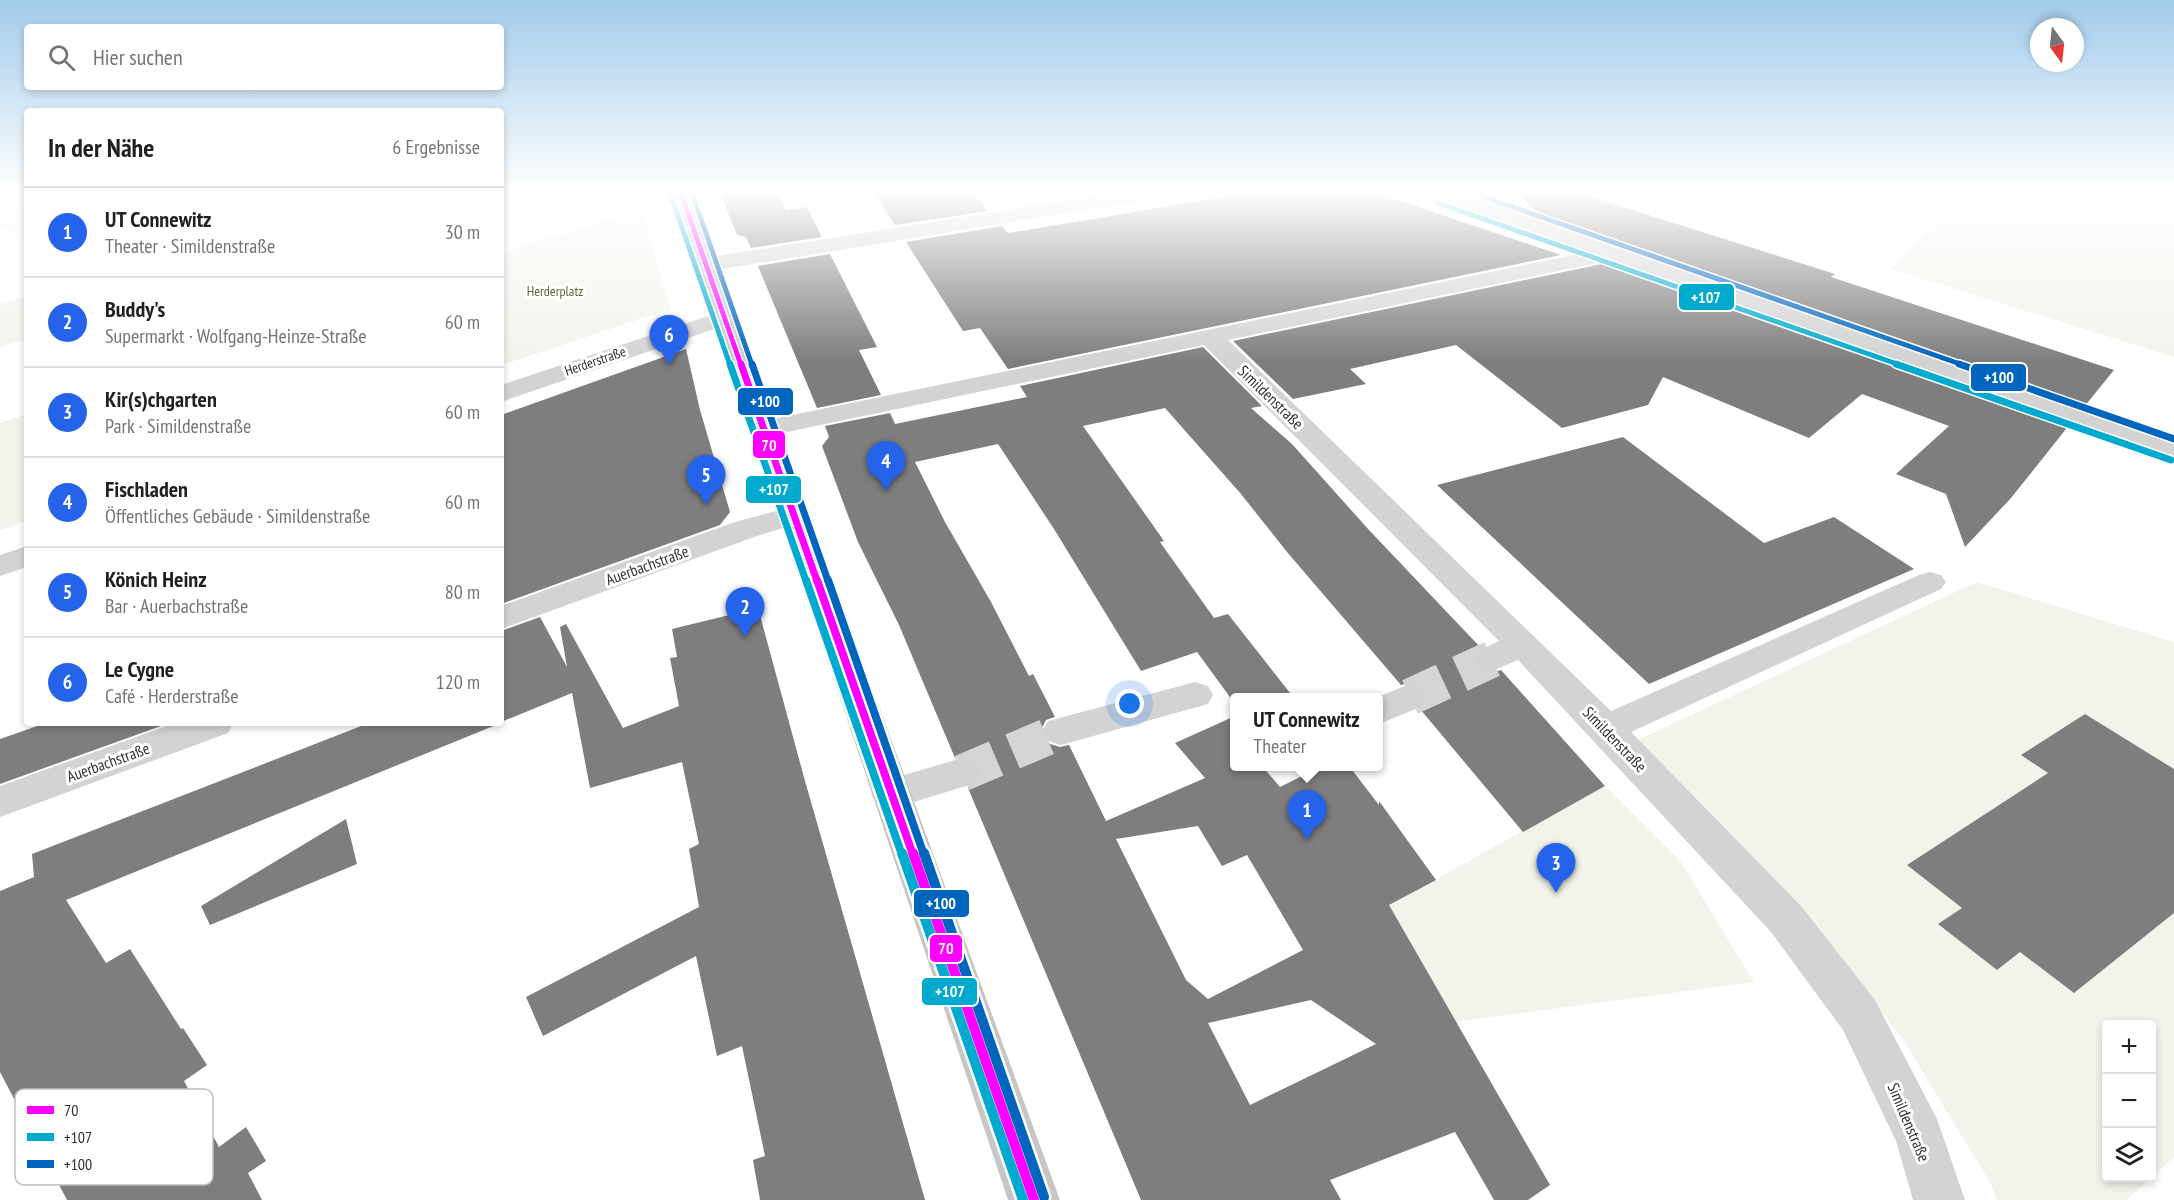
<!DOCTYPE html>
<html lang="de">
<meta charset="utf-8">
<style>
body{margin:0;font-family:"PT Sans Narrow",sans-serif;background:#f2f2f2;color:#202124}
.controls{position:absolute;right:18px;bottom:18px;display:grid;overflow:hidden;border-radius:6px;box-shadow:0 3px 9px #0003}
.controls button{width:54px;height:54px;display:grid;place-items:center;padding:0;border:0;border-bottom:2px solid #e0e0e0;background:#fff;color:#202124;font:30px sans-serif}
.compass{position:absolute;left:2030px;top:18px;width:54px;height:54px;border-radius:50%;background:#fff;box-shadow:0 3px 9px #0003;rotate:165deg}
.you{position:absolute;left:1130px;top:704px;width:21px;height:21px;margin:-15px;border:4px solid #fff;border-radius:50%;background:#1a73e8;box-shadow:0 0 0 9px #1a73e833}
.badge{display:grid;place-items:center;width:39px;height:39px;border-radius:50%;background:#2563eb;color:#fff;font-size:20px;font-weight:700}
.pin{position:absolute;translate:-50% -50px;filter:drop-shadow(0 2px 3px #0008)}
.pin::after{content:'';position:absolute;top:32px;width:21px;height:18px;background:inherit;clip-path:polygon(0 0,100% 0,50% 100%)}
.popup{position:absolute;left:1230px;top:693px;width:153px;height:78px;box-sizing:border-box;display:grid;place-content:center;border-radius:6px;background:#fff;filter:drop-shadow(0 2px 4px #0005);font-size:20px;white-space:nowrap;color:#757577}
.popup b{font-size:22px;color:#202124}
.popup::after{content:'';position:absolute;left:50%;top:100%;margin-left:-12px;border:12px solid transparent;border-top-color:#fff}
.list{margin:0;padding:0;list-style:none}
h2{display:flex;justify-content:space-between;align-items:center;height:78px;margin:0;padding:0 24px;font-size:26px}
h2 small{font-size:20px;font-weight:400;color:#757577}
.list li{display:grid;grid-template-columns:39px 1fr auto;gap:18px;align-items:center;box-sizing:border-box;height:90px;padding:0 24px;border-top:2px solid #e0e0e0}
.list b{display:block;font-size:22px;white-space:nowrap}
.list p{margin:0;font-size:20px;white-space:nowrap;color:#757577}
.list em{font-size:20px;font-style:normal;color:#757577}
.icon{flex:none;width:33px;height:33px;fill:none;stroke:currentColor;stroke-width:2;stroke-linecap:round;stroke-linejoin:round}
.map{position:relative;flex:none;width:2174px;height:1200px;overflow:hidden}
.search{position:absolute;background:#fff;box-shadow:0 3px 9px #0003;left:24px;top:24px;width:480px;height:66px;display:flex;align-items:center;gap:15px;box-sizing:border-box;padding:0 21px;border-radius:6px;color:#757577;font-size:22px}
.panel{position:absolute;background:#fff;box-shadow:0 3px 9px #0003;left:24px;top:108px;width:480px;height:618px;border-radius:6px}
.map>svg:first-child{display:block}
</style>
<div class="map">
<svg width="2174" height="1200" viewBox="0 0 2174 1200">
<rect width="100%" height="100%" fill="#fff"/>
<g fill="#f2f4ec">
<polygon points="1963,193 2174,193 2174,357 1891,269"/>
<polygon points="27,204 27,245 0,224 0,211"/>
<polygon points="641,210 671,309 501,365 501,253"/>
<polygon points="27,296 27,339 0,347 0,304"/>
<polygon points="27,414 27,521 0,530 0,423"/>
<polygon points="1977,582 2174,642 2174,1157 2152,1177 2152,1024 2106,1024 2106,1178 2151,1178 2126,1200 1997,1200 1992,1186 1904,1041 1834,948 1633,742"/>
<polygon points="1605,786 1681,862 1754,982 1455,1022 1389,905"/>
</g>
<g fill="#7e7e7e" fill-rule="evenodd">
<polygon points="720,193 778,193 786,210 807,207 822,237 751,248 746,237 737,235"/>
<polygon points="874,193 973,193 988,211 895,225"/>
<polygon points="1247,193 1377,193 1561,255 1008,369 980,328 963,331 906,242 1002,226 1008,233"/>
<polygon points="1517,193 1579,193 1835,274 1831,277 2114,370 2084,407 1546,220"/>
<polygon points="830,254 877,347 859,350 881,395 817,408 758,266"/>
<polygon points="1611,262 2070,424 2011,498 1965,547 1946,494 1896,474 1949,426 1862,394 1809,438 1663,377 1648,405 1562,428 1456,345 1350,369 1366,384 1293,399 1233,341"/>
<path d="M1203,347L1262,406L1251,408L1292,444L1369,530L1480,647L1473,658L1478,669L1491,673L1501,670L1605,786L1523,832L1420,709L1425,707L1430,698L1425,687L1411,682L1401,685L1287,552L1241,494L1165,408L1083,426L1164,541L1160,542L1214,618L1228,614L1294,698H1235V704L1197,652L1141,671L1054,529L998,444L915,462L945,522L991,602L1029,676L1033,674L1055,717L1046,720L1040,732L1047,743L1060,747L1069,745L1106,821L1205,778L1175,743L1235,716V766H1262L1280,787L1322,766H1349L1379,805V801L1436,880L1389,905L1550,1185L1528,1200H1494L1455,1132L1330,1180L1341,1200H1141L968,788L978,784L983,772L977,761L963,756L955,758L899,625L858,542L822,446L829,437L825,426L890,413L895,424L1027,397L1020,386ZM1198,826L1222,866L1247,855L1303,950L1208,999L1186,980L1116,839ZM1311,1000L1376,1044L1250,1105L1208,1023Z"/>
<polygon points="686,349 700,410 730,512 720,525 501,604 501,415"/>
<polygon points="1623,437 1764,543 1834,517 1914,569 1649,684 1437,485"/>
<polygon points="758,608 805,781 925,1200 760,1200 753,1160 765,1156 742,1046 717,1056 696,956 543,1036 526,997 699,907 689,849 699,844 682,762 590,788 572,693 501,722 501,631 540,617 567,667 560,627 566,624 623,728 679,706 670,658 677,657 672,629"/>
<polygon points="2085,714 2174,769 2174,913 2074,993 2020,952 1997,970 1938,924 1962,908 1907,865 2048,773 2021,755"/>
<polygon points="46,723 160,723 161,726 0,784 0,739"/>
<polygon points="369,723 496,725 66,900 106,963 130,949 181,1029 183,1028 207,1065 184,1081 219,1147 246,1127 266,1161 248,1173 262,1200 67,1200 0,1072 0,891 34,877 32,854"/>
<polygon points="346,819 357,864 210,925 201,906"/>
</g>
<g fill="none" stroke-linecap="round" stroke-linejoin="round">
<g stroke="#d5d5d5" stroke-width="37" stroke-dasharray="37 18" stroke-linecap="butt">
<polyline points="1410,697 1492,659"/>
<polyline points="962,773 1061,731"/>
</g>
<g fill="#d3d3d3" fill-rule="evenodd">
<polygon points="1113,193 1162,193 1159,197 1152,199 705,272 697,270 694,265 697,260 705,258"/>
<polygon points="1431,193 1461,193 2174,441 2174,458 1611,260 1228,340 1611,711 1919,575 1930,572 1941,575 1946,582 1941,589 1631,732 1801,906 1875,1000 1937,1119 1965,1200 1913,1200 1896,1141 1843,1030 1771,932 1518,660 1492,671 1480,668 1475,659 1480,650 1499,641 1204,345 763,437 753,435 749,429 753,423 763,421 1588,252 1434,197"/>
<polygon points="723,311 732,313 735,318 732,323 501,402 501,385"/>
<polygon points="794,506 805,509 809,515 805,521 757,536 501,629 501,606 735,522"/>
<polygon points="27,546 27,567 0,576 0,555"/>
<polygon points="1195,682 1208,686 1213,695 1208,704 1061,745 1048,741 1042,731 1048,721"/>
<polygon points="1410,684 1423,688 1428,697 1423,706 1379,724 1379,698 1375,698"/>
<polygon points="175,723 233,723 228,733 0,817 0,786"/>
<polygon points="962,758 976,763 981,773 976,783 891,809 877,805 871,794 877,783"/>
</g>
<polygon fill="#c6c6c6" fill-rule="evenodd" points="671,193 691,193 1060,1200 1008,1200"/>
<defs>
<polyline id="bus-1-far3" points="681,193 741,365"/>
<polyline id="bus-1-far2" points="741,364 817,581"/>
<polyline id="bus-1-far1" points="817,580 913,855"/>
<polyline id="bus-1" points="913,853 1034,1200"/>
<g id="bus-2-far3">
<polyline points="671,196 730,365"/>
<polyline points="1438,203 1900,365"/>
</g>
<g id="bus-2-far2">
<polyline points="730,364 806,581"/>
<polyline points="1896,364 2171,460"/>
</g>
<polyline id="bus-2-far1" points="806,580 902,855"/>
<polyline id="bus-2" points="902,853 1023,1200"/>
<g id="bus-3-far3">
<polyline points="692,193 752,365"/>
<polyline points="1473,193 1963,365"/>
</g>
<g id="bus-3-far2">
<polyline points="752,364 828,581"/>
<polyline points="1959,364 2174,439"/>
</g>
<polyline id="bus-3-far1" points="828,580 924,855"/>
<polyline id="bus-3" points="924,853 1044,1197"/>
</defs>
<use href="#bus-1-far3" stroke="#fff" stroke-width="8"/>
<use href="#bus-1-far2" stroke="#fff" stroke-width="10"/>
<use href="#bus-1-far1" stroke="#fff" stroke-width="13"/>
<use href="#bus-1" stroke="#fff" stroke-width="15"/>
<use href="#bus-2-far3" stroke="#fff" stroke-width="8"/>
<use href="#bus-2-far2" stroke="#fff" stroke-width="10"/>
<use href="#bus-2-far1" stroke="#fff" stroke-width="13"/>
<use href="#bus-2" stroke="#fff" stroke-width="15"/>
<use href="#bus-3-far3" stroke="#fff" stroke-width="8"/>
<use href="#bus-3-far2" stroke="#fff" stroke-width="10"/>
<use href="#bus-3-far1" stroke="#fff" stroke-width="13"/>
<use href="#bus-3" stroke="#fff" stroke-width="15"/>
<use href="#bus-1-far3" stroke="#f0f" stroke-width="5"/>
<use href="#bus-1-far2" stroke="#f0f" stroke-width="7"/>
<use href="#bus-1-far1" stroke="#f0f" stroke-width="8"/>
<use href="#bus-1" stroke="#f0f" stroke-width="10"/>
<use href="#bus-2-far3" stroke="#00a9ce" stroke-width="5"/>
<use href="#bus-2-far2" stroke="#00a9ce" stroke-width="7"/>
<use href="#bus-2-far1" stroke="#00a9ce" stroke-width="8"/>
<use href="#bus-2" stroke="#00a9ce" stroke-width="10"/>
<use href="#bus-3-far3" stroke="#0065bd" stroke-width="5"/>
<use href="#bus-3-far2" stroke="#0065bd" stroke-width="7"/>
<use href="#bus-3-far1" stroke="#0065bd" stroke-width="8"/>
<use href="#bus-3" stroke="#0065bd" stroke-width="10"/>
</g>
<linearGradient id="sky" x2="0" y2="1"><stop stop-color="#a2cbeb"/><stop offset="0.53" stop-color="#fff"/><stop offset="1" stop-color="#fff" stop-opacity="0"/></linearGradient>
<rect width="2174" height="361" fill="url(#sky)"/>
<g text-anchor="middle" stroke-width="6" stroke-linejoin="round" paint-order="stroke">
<g font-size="14" fill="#5d693d" stroke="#fff">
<text x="555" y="296">Herderplatz</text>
</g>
<g font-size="14" fill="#2e2e2e" stroke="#fff">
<text transform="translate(595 361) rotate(-19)" y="5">Herderstraße</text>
</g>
<g font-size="16" fill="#2e2e2e" stroke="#fff">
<text transform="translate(1271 397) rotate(44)" y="6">Simildenstraße</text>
<text transform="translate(647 565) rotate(-20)" y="6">Auerbachstraße</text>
<text transform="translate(1615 739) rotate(46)" y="6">Simildenstraße</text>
<text transform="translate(108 762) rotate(-20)" y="6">Auerbachstraße</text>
<text transform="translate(1909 1122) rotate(67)" y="6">Simildenstraße</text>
</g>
</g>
<rect x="15" y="1089" width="198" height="96" rx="9" fill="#fff" stroke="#c0c0c0" stroke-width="1.5"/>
<rect x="27" y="1106" width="27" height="8" fill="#f0f"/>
<rect x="27" y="1133" width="27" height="8" fill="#00a9ce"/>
<rect x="27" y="1160" width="27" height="8" fill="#0065bd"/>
<g font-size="16" fill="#2e2e2e">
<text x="64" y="1116">70</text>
<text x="64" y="1143">+107</text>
<text x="64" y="1170">+100</text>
</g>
<g stroke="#fff" stroke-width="2">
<rect x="1678" y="283" width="57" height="28" rx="6" fill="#00a9ce"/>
<rect x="1970" y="363" width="57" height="29" rx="6" fill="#0065bd"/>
<rect x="737" y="387" width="57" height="29" rx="6" fill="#0065bd"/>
<rect x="752" y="430" width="34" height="29" rx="6" fill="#f0f"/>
<rect x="745" y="475" width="57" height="29" rx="6" fill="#00a9ce"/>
<rect x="913" y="889" width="57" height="29" rx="6" fill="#0065bd"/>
<rect x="929" y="934" width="34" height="29" rx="6" fill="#f0f"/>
<rect x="921" y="977" width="57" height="29" rx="6" fill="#00a9ce"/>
</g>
<g font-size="16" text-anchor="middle" font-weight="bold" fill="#fff">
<text x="1706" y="303">+107</text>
<text x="1999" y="383">+100</text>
<text x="765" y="407">+100</text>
<text x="769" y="451">70</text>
<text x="774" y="495">+107</text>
<text x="941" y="909">+100</text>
<text x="946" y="954">70</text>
<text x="950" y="997">+107</text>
</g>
</svg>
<div class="controls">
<button>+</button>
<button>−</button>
<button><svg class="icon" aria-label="layers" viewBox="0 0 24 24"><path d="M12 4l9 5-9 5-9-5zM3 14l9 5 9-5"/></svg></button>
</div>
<svg class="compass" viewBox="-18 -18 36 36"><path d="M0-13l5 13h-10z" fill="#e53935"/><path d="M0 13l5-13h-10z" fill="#757577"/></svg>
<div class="you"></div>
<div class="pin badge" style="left:1307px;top:840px">1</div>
<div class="popup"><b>UT Connewitz</b>Theater</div>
<div class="pin badge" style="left:745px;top:637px">2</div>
<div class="pin badge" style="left:1556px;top:893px">3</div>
<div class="pin badge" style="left:886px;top:491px">4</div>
<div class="pin badge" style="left:706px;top:505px">5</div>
<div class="pin badge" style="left:669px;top:365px">6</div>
<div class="search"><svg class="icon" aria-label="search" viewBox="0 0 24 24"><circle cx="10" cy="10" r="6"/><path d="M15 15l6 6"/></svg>Hier suchen</div>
<section class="panel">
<h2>In der Nähe<small>6 Ergebnisse</small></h2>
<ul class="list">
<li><span class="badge">1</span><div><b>UT Connewitz</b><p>Theater · Simildenstraße</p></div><em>30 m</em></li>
<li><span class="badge">2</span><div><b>Buddy's</b><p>Supermarkt · Wolfgang-Heinze-Straße</p></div><em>60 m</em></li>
<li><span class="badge">3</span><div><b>Kir(s)chgarten</b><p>Park · Simildenstraße</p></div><em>60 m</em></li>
<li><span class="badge">4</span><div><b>Fischladen</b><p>Öffentliches Gebäude · Simildenstraße</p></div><em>60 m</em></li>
<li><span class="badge">5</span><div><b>Könich Heinz</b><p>Bar · Auerbachstraße</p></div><em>80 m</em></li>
<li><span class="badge">6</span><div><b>Le Cygne</b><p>Café · Herderstraße</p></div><em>120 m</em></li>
</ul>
</section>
</div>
